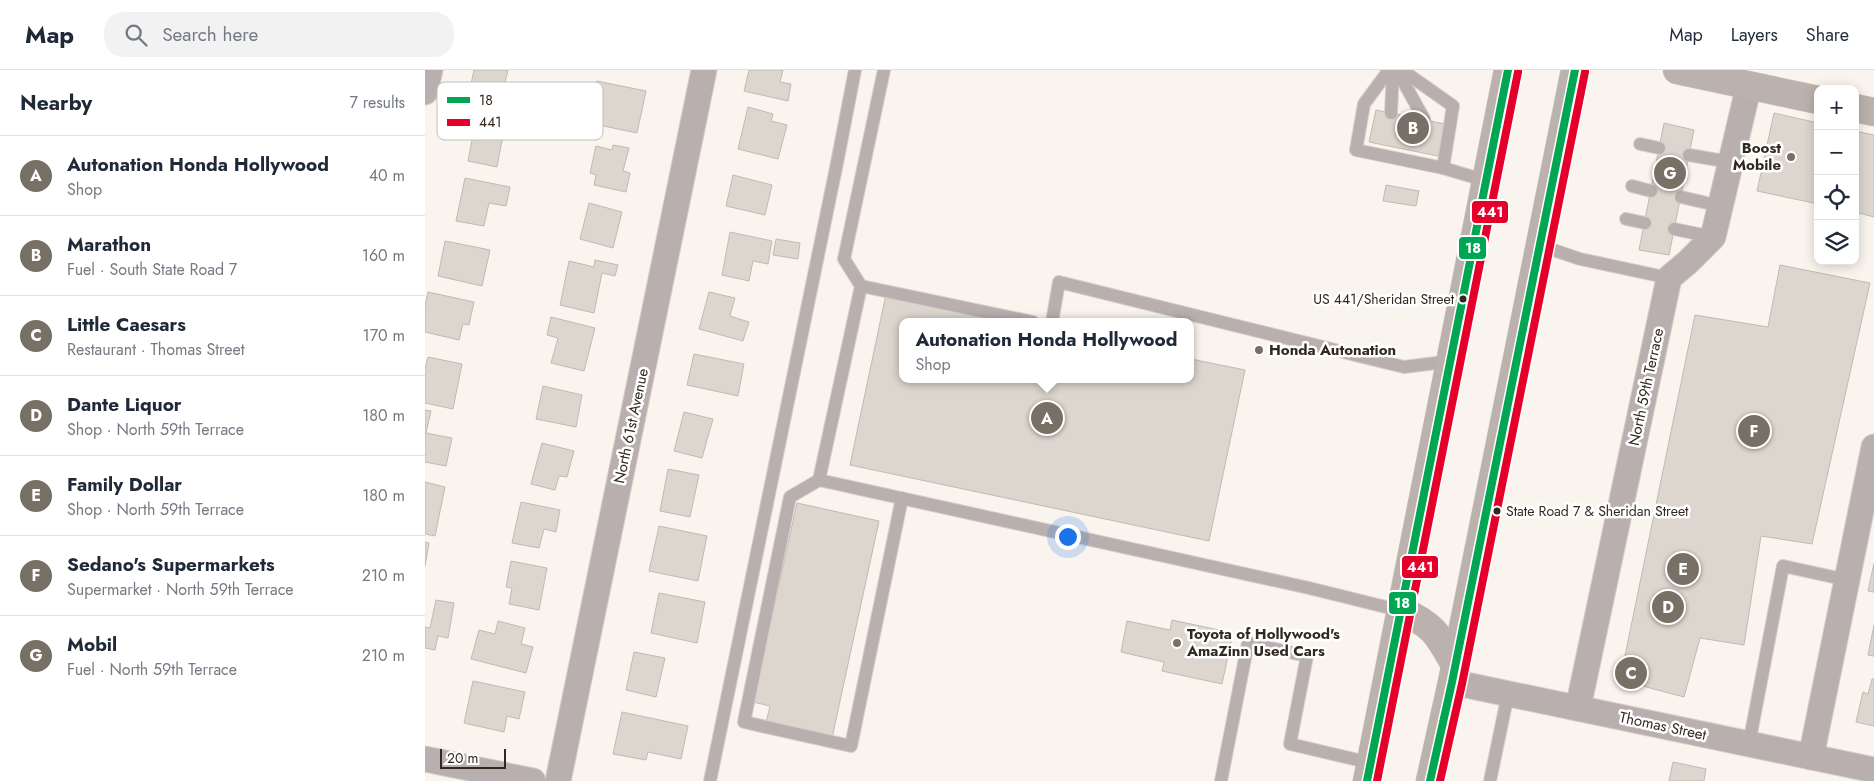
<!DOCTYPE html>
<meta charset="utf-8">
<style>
body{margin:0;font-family:Jost,sans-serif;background:#f2f2f3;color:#1f2937}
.controls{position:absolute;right:15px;top:15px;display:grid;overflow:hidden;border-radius:10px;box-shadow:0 2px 12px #0003}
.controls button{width:45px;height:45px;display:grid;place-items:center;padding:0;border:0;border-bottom:1px solid #e0e1e3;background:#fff;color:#1f2937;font:25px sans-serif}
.scale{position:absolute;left:15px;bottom:12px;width:66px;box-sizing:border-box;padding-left:5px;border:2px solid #31291f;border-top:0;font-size:14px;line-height:18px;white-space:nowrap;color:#31291f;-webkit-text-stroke:4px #fff;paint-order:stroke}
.you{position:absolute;left:642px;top:466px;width:18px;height:18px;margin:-12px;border:4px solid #fff;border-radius:50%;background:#1a73e8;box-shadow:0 0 0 8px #1a73e833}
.badge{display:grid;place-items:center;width:32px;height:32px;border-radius:50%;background:#777067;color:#fff;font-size:16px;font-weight:700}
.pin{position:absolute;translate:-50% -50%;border:2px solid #fff;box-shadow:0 1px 5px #0006}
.popup{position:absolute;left:474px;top:248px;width:295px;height:65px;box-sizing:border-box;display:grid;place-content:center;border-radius:10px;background:#fff;filter:drop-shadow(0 1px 4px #0005);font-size:16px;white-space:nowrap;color:#747a83}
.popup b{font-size:19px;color:#1f2937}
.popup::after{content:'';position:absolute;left:50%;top:100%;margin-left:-10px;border:10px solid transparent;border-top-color:#fff}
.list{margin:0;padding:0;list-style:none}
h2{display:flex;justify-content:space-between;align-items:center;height:65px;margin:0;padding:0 20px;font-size:21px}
h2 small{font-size:16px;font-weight:400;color:#747a83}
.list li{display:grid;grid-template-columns:32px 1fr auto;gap:15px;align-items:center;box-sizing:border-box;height:80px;padding:0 20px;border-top:1px solid #e0e1e3}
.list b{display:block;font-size:19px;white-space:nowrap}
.list p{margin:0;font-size:16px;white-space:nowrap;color:#747a83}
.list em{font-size:16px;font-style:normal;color:#747a83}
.icon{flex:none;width:28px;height:28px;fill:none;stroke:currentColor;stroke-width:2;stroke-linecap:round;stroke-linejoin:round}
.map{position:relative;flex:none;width:1449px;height:711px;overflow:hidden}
header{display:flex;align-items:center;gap:30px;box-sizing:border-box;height:70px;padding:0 25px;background:#fff;border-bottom:1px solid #e0e1e3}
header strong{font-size:24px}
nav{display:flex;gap:28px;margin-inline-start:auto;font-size:18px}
.search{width:350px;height:45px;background:#f2f2f3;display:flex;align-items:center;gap:12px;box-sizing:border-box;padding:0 18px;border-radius:20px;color:#747a83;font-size:19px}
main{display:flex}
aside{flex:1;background:#fff}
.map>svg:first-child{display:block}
</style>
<header>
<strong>Map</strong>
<div class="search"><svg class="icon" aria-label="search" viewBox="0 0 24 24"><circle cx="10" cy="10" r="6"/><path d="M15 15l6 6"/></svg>Search here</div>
<nav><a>Map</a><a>Layers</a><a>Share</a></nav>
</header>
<main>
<aside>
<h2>Nearby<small>7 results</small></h2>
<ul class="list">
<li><span class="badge">A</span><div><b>Autonation Honda Hollywood</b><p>Shop</p></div><em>40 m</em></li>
<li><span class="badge">B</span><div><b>Marathon</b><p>Fuel · South State Road 7</p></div><em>160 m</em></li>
<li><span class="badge">C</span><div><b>Little Caesars</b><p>Restaurant · Thomas Street</p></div><em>170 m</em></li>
<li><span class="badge">D</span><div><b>Dante Liquor</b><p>Shop · North 59th Terrace</p></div><em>180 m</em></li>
<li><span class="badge">E</span><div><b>Family Dollar</b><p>Shop · North 59th Terrace</p></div><em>180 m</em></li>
<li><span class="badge">F</span><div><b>Sedano's Supermarkets</b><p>Supermarket · North 59th Terrace</p></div><em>210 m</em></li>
<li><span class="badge">G</span><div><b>Mobil</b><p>Fuel · North 59th Terrace</p></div><em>210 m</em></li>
</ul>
</aside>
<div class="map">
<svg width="1449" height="711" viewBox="0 0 1449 711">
<rect width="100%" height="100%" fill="#faf4ee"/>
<g fill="#ddd6ce" stroke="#c0bab2">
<polygon points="49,0 83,0 75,35 43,29"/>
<polygon points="324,0 358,0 355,12 366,14 363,31 319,21"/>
<polygon points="172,11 221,21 212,63 164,53"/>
<polygon points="323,37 348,44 346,51 362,55 353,89 313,79"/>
<polygon points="951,40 1020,54 1013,86 944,72"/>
<polygon points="1349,43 1393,53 1393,134 1332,121"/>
<polygon points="51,49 80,54 72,97 43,91"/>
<polygon points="1239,53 1269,60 1244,185 1214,180"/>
<polygon points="1430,61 1449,65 1449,147 1430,142"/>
<polygon points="188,75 204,78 198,101 205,103 201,122 169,115 171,105 165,103 171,76 187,80"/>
<polygon points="308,105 347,115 340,145 301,136"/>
<polygon points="40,108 85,117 81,136 64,133 59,156 31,151"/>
<polygon points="961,115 994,121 991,136 958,131"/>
<polygon points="164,133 197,142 188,178 155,169"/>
<polygon points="305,162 347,171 343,194 328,191 324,211 297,205"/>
<polygon points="351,169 375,173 373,189 348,185"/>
<polygon points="20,171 65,180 57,216 13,206"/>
<polygon points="170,190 193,195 190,206 177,203 169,243 135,235 144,191 169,197"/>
<polygon points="1355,195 1445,213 1387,474 1336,466 1319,575 1275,568 1259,627 1195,610 1270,245 1343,257"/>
<polygon points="3,222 49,232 44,255 38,254 34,270 0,262 0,236"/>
<polygon points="284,222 310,228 305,246 324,252 318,271 274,259"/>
<polygon points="461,224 592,252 478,252 478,309 766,309 766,289 820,300 784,471 425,395"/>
<polygon points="126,247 170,258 159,301 126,293 133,268 122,265"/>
<polygon points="269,284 319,294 313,326 262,315"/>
<polygon points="3,287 37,294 28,339 0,333 0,299"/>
<polygon points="118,316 157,325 151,357 111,349"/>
<polygon points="0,340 6,341 1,363 27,368 21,396 0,392"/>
<polygon points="259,342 288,349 277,388 249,381"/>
<polygon points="117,373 149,381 142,407 134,406 130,420 106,414"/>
<polygon points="243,399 274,405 265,447 235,441"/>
<polygon points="0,412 20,417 10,466 0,464"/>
<polygon points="96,432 135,440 131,462 119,459 114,478 87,473"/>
<polygon points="372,433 454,451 407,668 341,653 345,636 328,632"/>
<polygon points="234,456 282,466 273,511 224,501"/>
<polygon points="0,472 4,473 0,496"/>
<polygon points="86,491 122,498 114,540 84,534 87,518 81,517"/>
<polygon points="1449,493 1449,522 1443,521"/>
<polygon points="234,523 280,532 272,573 226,563"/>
<polygon points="11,530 29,533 23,568 13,566 10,580 0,578 0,557 5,558"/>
<polygon points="747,550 808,563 797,614 737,601 739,592 696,582 702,551 745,560"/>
<polygon points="73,551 100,558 96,574 108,577 101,603 46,589 54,560 70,564"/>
<polygon points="1449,555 1449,586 1443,585"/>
<polygon points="209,582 240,588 231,627 201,620"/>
<polygon points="1447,609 1449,609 1449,656 1431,652 1438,622 1443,624"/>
<polygon points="48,611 100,622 94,649 82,646 79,662 39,653"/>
<polygon points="197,642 263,656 256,689 223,682 221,690 188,684"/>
<polygon points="1248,692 1281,699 1279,711 1244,711"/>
</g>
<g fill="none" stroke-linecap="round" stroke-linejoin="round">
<defs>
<g id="service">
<polyline points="459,0 419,189 436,216 394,410 884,518 977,541"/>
<polyline points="964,0 939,34 931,80 1018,98"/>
<polyline points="972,0 999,49"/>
<polyline points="977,0 1028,36 1018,98 1062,111"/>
<polyline points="966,43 968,0"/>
<polyline points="1215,74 1234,78"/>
<polyline points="1264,85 1305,92"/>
<polyline points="1207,116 1226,121"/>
<polyline points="1256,127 1295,136"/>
<polyline points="1201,149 1220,153"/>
<polyline points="1249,159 1288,167"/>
<polyline points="1114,175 1155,189 1244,208"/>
<polyline points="436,216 608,252"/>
<polyline points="627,252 634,212 979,297 1027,291"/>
<polyline points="394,410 365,427 319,652 426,676 477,428"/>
<polyline points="1324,674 1358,496 1422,510"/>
<polyline points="285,711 412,93 430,0"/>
<polyline points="796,711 823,573 882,586 865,674 946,693"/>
<polyline points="1065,711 1083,624"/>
</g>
<g id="minor">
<polyline points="0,22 5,0"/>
<polyline points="1027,612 1449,700"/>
<polyline points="1153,638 1244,208 1263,192 1288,167 1324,15"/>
<polyline points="1386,687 1449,377"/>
<polyline points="0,689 108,711"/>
<polyline points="133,711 279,0"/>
</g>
<g id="primary">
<polyline points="1252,0 1393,30"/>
<polyline points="1430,38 1449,42"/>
<path d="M977,541C1010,556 1013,565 1030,595"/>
<polyline points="942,711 1083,0"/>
<polyline points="1005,711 1027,612 1150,0"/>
</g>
</defs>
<use href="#service" stroke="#d5cfca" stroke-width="14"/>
<use href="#minor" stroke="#d5cfca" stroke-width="27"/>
<use href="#primary" stroke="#d5cfca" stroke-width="29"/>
<use href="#service" stroke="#b9afae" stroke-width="12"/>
<use href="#minor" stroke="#b9afae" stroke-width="25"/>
<use href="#primary" stroke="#bbb2ae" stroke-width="28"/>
<defs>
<g id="bus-1">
<polyline points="942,711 1083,0"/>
<polyline points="1005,711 1027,612 1150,0"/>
</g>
<g id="bus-2">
<polyline points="952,711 1093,2"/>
<polyline points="1015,711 1037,614 1160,2"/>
</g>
</defs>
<use href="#bus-1" stroke="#fff" stroke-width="11"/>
<use href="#bus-2" stroke="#fff" stroke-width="11"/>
<use href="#bus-1" stroke="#00a651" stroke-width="8"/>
<use href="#bus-2" stroke="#e4002b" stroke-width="8"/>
</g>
<g fill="#777067" stroke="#fff" stroke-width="2">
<circle cx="1366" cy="87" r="5"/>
<circle cx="834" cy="280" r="5"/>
<circle cx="752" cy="573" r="5"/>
</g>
<g fill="#31291f" stroke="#fff" stroke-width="2">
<circle cx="1038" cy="229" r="4.5"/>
<circle cx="1072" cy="441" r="4.5"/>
</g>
<g text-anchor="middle" stroke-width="5" stroke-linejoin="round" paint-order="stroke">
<g font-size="14" fill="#31291f" stroke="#fff" text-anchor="end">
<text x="1029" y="234">US 441/Sheridan Street</text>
<text x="1081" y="446" text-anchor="start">State Road 7 &amp; Sheridan Street</text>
</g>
<g font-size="15" font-weight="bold" fill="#31291f" stroke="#fff" text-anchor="start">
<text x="1356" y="83" text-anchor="end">Boost<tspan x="1356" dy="17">Mobile</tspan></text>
<text x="844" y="285">Honda Autonation</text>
<text x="762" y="569">Toyota of Hollywood's<tspan x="762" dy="17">AmaZinn Used Cars</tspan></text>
</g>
<g font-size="15" fill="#31291f" stroke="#fff">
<text transform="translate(1221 317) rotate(-78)" y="5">North 59th Terrace</text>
<text transform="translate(206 356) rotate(-78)" y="5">North 61st Avenue</text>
<text transform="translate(1238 656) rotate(12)" y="5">Thomas Street</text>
</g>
</g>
<rect x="12" y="12" width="166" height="58" rx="8" fill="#fff" stroke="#c1bfbc" stroke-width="1"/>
<rect x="22" y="27" width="23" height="6" fill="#00a651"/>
<rect x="22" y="49" width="23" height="7" fill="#e4002b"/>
<g font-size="14" fill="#31291f">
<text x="54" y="35">18</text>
<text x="54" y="57">441</text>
</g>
<g stroke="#fff" stroke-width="2">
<rect x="1046" y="130" width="38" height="24" rx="5" fill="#e4002b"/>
<rect x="1033" y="166" width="29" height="24" rx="5" fill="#00a651"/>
<rect x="976" y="485" width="38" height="24" rx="5" fill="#e4002b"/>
<rect x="963" y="521" width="29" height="24" rx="5" fill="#00a651"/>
</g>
<g font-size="14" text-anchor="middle" font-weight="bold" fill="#fff">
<text x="1065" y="147">441</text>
<text x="1048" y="183">18</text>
<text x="995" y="502">441</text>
<text x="977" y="538">18</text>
</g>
</svg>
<div class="controls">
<button>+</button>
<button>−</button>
<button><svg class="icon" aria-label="locate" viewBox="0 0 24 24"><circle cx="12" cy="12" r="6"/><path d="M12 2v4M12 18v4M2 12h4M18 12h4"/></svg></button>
<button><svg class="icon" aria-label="layers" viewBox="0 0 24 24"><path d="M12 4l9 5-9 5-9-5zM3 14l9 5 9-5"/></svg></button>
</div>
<div class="scale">20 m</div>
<div class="you"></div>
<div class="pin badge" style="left:622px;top:348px">A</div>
<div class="popup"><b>Autonation Honda Hollywood</b>Shop</div>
<div class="pin badge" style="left:988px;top:58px">B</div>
<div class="pin badge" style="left:1206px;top:603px">C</div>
<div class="pin badge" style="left:1243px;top:537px">D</div>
<div class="pin badge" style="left:1258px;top:499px">E</div>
<div class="pin badge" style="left:1329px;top:361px">F</div>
<div class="pin badge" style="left:1245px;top:103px">G</div>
</div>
</main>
